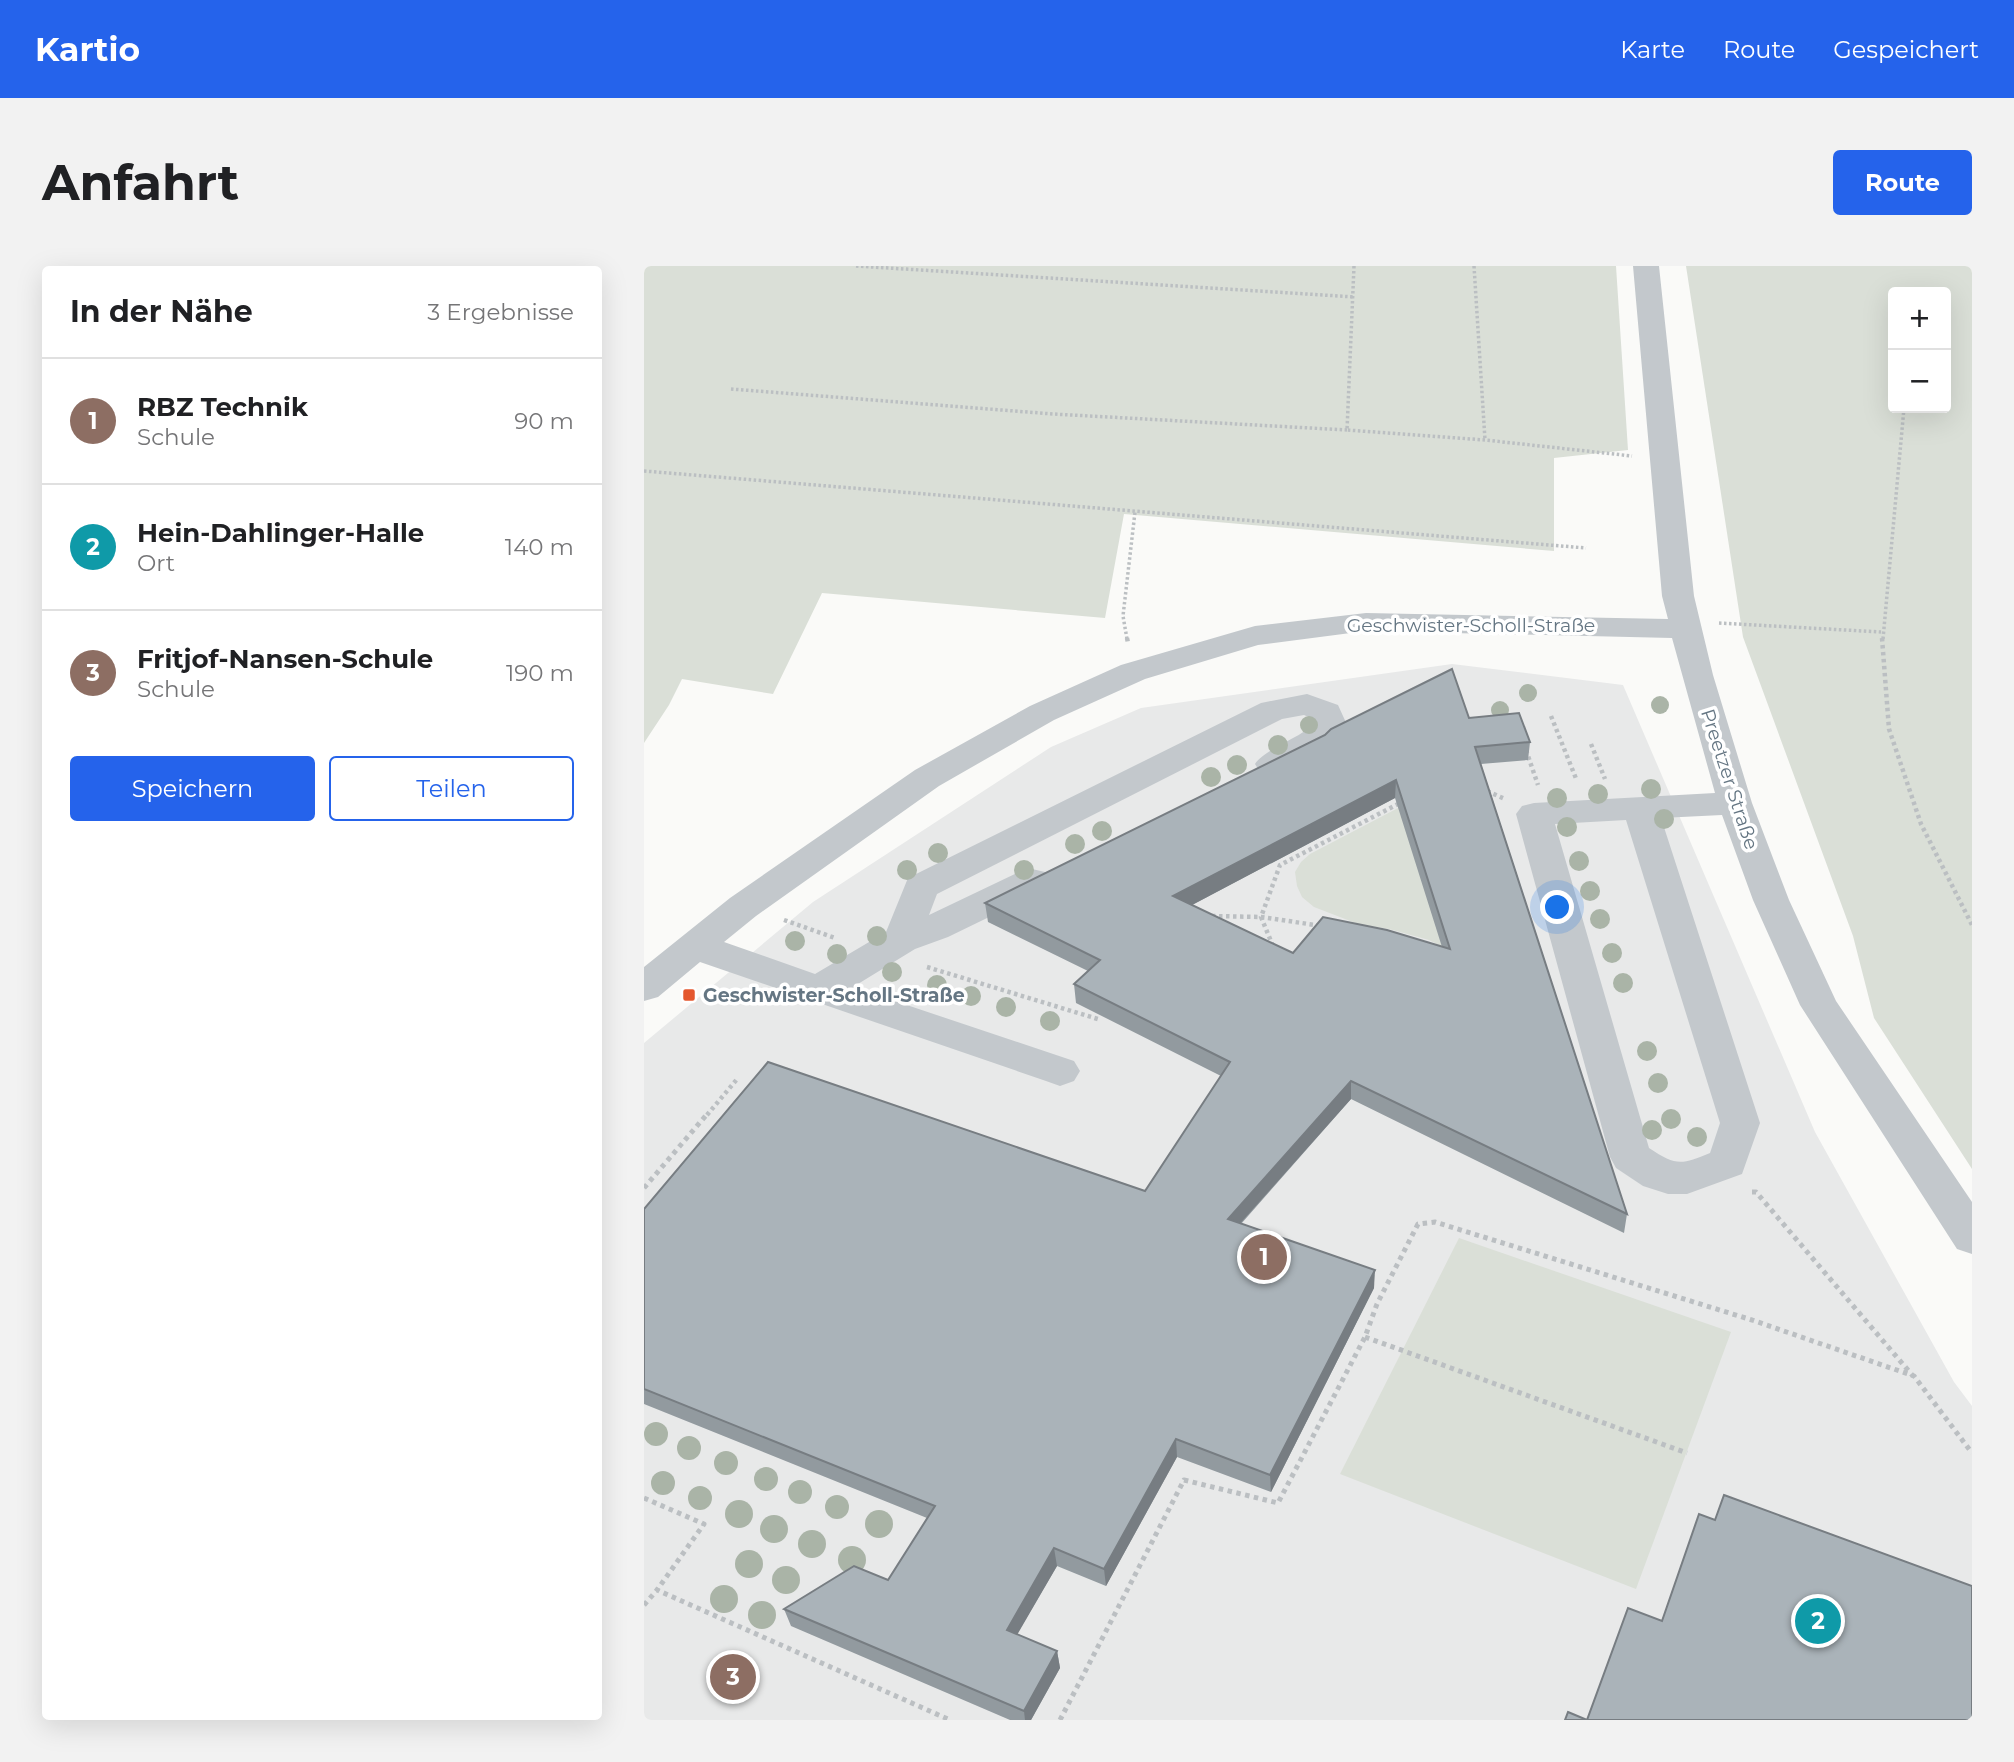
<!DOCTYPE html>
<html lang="de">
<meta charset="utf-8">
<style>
body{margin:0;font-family:Montserrat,sans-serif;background:#f2f2f2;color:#202124}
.controls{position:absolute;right:21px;top:21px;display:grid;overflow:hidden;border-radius:7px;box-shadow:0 7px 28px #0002}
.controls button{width:63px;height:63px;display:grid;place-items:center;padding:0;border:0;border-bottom:2px solid #e0e0e0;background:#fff;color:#202124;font:35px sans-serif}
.you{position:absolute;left:914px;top:642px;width:24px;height:24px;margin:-18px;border:5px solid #fff;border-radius:50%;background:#1a73e8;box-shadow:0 0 0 10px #1a73e833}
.badge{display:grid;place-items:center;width:46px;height:46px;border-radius:50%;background:#2563eb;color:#fff;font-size:23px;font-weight:700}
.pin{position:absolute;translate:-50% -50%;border:4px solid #fff;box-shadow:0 2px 7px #0006}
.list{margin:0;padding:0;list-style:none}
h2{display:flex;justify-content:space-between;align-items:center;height:91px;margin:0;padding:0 28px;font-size:30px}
h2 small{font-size:23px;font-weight:400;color:#757577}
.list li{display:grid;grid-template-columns:46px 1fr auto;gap:21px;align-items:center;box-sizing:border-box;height:126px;padding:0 28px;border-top:2px solid #e0e0e0}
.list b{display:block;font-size:26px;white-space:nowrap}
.list p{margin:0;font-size:23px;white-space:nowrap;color:#757577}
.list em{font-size:23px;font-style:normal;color:#757577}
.actions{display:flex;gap:14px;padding:21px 28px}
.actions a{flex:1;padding:16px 0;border:2px solid #2563eb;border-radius:7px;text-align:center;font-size:24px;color:#2563eb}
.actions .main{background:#2563eb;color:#fff}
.map{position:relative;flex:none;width:1328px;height:1454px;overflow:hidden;border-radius:7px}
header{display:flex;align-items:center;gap:42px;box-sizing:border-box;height:98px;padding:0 35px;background:#2563eb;color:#fff}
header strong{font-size:33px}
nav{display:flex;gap:38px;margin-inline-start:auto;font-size:24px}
.intro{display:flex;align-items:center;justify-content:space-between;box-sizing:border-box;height:168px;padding:0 42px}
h1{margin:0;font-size:49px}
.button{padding:18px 32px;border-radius:7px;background:#2563eb;color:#fff;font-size:24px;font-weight:700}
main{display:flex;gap:42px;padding:0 42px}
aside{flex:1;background:#fff;border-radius:7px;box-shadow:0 7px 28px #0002}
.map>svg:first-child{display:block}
</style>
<header>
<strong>Kartio</strong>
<nav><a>Karte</a><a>Route</a><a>Gespeichert</a></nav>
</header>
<div class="intro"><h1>Anfahrt</h1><a class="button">Route</a></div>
<main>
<aside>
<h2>In der Nähe<small>3 Ergebnisse</small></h2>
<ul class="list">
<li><span class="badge" style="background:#8d6e63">1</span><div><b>RBZ Technik</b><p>Schule</p></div><em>90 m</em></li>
<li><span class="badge" style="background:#0f9aa8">2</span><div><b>Hein-Dahlinger-Halle</b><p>Ort</p></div><em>140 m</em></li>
<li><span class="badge" style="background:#8d6e63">3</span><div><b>Fritjof-Nansen-Schule</b><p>Schule</p></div><em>190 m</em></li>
</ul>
<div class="actions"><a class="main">Speichern</a><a>Teilen</a></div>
</aside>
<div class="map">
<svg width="1328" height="1454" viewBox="0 0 1328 1454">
<rect width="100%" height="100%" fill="#fafaf8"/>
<polygon fill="#e8e9e9" points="808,398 979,419 1171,866 1310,1116 1328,1140 1328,1454 0,1454 0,777 169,636 407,481 497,442"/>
<g fill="#dadfd7" fill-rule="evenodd">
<polygon points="0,0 972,0 984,184 910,192 910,285 480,248 461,352 178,327 129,428 38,413 25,439 0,477"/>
<path d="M1042,0H1328V903L1230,752L1209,670L1099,371ZM1249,26H1302V142H1249Z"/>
<polygon points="841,533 810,687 785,674 745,663 714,658 670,641 658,631 653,620 651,606 657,596 666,588 754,542"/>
<polygon points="815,972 1087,1066 992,1323 696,1208"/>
</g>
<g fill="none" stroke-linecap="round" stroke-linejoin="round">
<g stroke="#bbbfc2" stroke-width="3.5" stroke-dasharray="2.5 2.5" stroke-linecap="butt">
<polyline points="212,0 711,31"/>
<polyline points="710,0 703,164 841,174 988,190"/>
<polyline points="830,0 841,174"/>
<polyline points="1272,26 1273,23"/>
<polyline points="87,123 409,148 703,164"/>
<polyline points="0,205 942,282"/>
<polyline points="1075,357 1237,366"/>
<polyline points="483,373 479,350 491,246"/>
<polyline points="1239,373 1260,142"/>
</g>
<g stroke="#bbbfc2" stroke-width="4.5" stroke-dasharray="3.5 3.5" stroke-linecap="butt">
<polyline points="483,372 484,377"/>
<polyline points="1238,372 1245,463 1277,558 1328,659"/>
<polyline points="907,450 933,515"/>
<polyline points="947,478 961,513"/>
<polyline points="882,484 894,519"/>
<polyline points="843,525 861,533"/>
<polyline points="568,650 617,651 678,660"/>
<polyline points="140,654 191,672"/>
<polyline points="629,680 617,651 636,599 756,537"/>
<polyline points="283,701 457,754"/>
<polyline points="63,849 94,812"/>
</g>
<g stroke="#bbbfc2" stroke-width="5" stroke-dasharray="4.5 4.5" stroke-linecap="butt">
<polyline points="0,922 64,847"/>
<polyline points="1108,926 1112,926 1269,1110"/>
<polyline points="721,1071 1043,1187"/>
<polyline points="0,1232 60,1258 13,1324"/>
<polyline points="0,1339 13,1324 306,1454"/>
<polyline points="416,1454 540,1214 634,1237 721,1071 733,1038 774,958 791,956 1108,1054 1270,1110 1328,1187"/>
</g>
<path fill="#c3c8cc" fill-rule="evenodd" d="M989,0H1015L1050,330L1069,409L1108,537L1145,634L1192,735L1328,936V988L1313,983L1156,739L1109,634L1078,549L1017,552L1116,857L1098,908L1043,928H1024L999,920L972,902L966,891L872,548L878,540L890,537L1071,527L1028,372L722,365L614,379L501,413L410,454L295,520L112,650L80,676L171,708L242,666L264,612L617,437L663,428L694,439L704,461C688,485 645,513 616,506L611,498C620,484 653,473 669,459L667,452L660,449L638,453L293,628L285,649L375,606L388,603L401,606L406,615L401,624L304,671L271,683L209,721L430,795L436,805L430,815L416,820L402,815L56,696L14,731L0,735V701L86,632L271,504L386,440L477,399L611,360L722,347L1024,353L1018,330ZM982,554L1076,857L1066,887C1037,899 1032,900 1005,882L911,558Z"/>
</g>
<g fill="#aab4a7">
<circle cx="884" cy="427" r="9"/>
<circle cx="1016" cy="439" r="9"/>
<circle cx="856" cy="444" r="9"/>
<circle cx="665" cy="459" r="9"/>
<circle cx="634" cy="479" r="10"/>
<circle cx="593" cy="499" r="10"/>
<circle cx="567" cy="511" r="10"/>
<circle cx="1007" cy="523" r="10"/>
<circle cx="954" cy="528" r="10"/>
<circle cx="913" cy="532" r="10"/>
<circle cx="1020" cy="553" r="10"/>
<circle cx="923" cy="561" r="10"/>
<circle cx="458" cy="565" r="10"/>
<circle cx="431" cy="578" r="10"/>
<circle cx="294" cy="587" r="10"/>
<circle cx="935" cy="595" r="10"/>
<circle cx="263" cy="604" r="10"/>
<circle cx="380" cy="604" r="10"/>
<circle cx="946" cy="625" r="10"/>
<circle cx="956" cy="653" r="10"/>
<circle cx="233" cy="670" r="10"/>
<circle cx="151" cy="675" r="10"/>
<circle cx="968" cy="687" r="10"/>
<circle cx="193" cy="688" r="10"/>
<circle cx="248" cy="706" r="10"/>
<circle cx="979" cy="717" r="10"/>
<circle cx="293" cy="719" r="10"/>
<circle cx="327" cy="730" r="10"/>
<circle cx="362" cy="741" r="10"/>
<circle cx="406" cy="755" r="10"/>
<circle cx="1003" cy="785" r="10"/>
<circle cx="1014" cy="817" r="10"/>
<circle cx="1027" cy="853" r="10"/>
<circle cx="1008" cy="864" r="10"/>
<circle cx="1053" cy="871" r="10"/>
<circle cx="12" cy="1168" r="12"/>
<circle cx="45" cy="1182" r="12"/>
<circle cx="82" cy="1197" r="12"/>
<circle cx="122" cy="1213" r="12"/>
<circle cx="19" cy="1217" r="12"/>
<circle cx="156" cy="1226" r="12"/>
<circle cx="56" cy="1232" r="12"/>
<circle cx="193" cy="1241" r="12"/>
<circle cx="95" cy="1248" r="14"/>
<circle cx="235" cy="1258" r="14"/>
<circle cx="130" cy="1263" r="14"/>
<circle cx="168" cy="1278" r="14"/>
<circle cx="208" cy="1294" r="14"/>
<circle cx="105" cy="1298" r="14"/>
<circle cx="142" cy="1314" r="14"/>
<circle cx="80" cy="1333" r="14"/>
<circle cx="118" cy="1349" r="14"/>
</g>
<path fill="#929a9f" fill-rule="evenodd" d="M825,452L886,476L884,494L837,498L983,948L980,967L707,833L597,958L730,1022L627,1226L533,1191L462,1320L413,1300L373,1368L413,1385L416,1402L387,1454H366L147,1360L140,1343L244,1314L283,1252L0,1138V943L501,925L577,810L432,737L430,718L444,705L344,656L341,637ZM751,532L798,681L649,687L548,639Z"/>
<g fill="#777d82">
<polygon points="752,514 751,532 531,648 529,630"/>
<polygon points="707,815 707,833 584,971 584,953"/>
<polygon points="731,1004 730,1022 627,1226 626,1209"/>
<polygon points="532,1173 533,1191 462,1320 460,1303"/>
<polygon points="410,1282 413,1300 366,1381 363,1364"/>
<polygon points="413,1385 416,1402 387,1454 381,1454 380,1445"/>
</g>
<g fill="#aab3b9" stroke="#777d82" stroke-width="2" fill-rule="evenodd">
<path d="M808,403L825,452L875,447L886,476L831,481L983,948L707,815L584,953L731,1004L626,1209L532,1173L460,1303L410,1282L363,1364L413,1385L380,1445L140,1343L210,1300L244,1314L291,1240L0,1123V943L124,796L501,925L586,796L430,718L456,694L341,637L681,469L687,463ZM752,514L806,683L743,664L679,651L649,687L529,630Z"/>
<polygon points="1080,1229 1328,1320 1328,1454 943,1454 984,1342 1018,1355 1055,1248 1071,1254"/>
<polygon points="924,1446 943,1454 921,1454"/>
</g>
<rect fill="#e4572e" stroke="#fff" stroke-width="2.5" x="38" y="722" width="14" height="14" rx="3.5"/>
<g text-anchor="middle" stroke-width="7" stroke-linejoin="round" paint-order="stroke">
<g font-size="19" fill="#657683" stroke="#fff">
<text x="827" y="366">Geschwister-Scholl-Straße</text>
<text transform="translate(1086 513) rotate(72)" y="7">Preetzer Straße</text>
</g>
<g font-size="19" font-weight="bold" fill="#657683" stroke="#fff" text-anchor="start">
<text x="59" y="736">Geschwister-Scholl-Straße</text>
</g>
</g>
</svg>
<div class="controls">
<button>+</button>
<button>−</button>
</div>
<div class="you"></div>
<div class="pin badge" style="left:620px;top:991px;background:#8d6e63">1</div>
<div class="pin badge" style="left:1174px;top:1355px;background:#0f9aa8">2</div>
<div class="pin badge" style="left:89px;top:1411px;background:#8d6e63">3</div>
</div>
</main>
